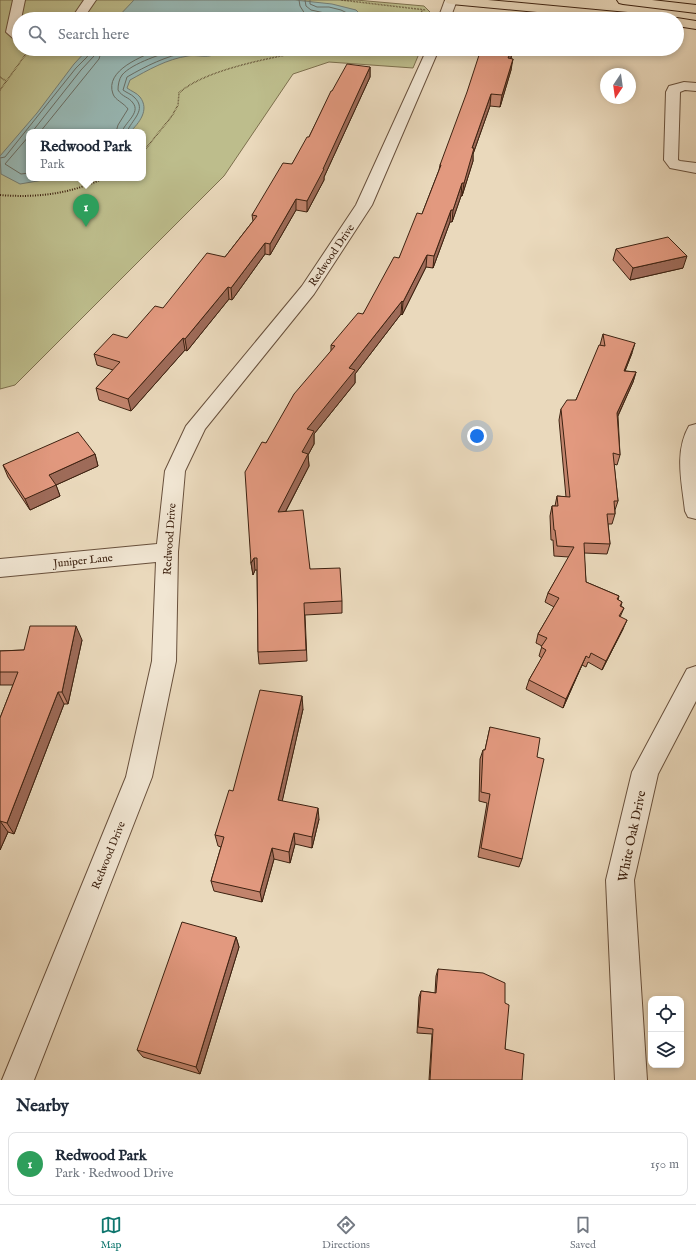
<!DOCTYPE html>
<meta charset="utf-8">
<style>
body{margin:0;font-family:"IM FELL English",serif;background:#f2f2f3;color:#1f2937}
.controls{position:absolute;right:12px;bottom:12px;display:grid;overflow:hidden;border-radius:8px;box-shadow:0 2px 6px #0003}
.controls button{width:36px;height:36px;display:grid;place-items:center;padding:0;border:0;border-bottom:1px solid #e0e1e3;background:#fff;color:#1f2937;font:20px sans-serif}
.compass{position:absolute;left:600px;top:68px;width:36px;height:36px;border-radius:50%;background:#fff;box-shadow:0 2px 6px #0003;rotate:193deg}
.you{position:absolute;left:477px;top:436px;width:14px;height:14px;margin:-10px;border:3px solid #fff;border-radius:50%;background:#1a73e8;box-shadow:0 0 0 6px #1a73e833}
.badge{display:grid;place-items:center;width:26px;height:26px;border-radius:50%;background:#0f766e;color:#fff;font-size:13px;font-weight:700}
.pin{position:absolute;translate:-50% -33px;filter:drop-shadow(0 1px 2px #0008)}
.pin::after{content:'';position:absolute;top:21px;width:14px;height:12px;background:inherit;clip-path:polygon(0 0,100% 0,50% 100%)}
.popup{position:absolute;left:26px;top:129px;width:120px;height:52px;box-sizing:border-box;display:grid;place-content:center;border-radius:8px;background:#fff;filter:drop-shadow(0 1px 3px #0005);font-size:13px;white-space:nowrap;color:#747a83}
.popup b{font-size:15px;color:#1f2937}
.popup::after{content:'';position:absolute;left:50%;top:100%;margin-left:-8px;border:8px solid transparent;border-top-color:#fff}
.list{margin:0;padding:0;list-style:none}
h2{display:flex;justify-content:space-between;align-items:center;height:52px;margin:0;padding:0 16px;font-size:17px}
h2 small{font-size:13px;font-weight:400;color:#747a83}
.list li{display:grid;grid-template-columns:26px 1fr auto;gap:12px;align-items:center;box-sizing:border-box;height:64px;margin:0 8px 8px;padding:0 8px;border:1px solid #e0e1e3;border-radius:8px}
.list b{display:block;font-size:15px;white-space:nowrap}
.list p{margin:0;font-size:13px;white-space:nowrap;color:#747a83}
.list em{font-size:13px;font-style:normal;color:#747a83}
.icon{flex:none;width:22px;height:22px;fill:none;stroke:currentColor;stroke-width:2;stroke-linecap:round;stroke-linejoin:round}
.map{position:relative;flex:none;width:696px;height:1080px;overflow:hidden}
.search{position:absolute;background:#fff;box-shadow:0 2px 6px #0003;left:12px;right:12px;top:12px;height:44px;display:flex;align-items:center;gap:10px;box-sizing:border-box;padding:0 14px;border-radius:22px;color:#747a83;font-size:15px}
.sheet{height:124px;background:#fff}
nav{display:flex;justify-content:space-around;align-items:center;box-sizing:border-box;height:56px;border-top:1px solid #e0e1e3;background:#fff;font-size:11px;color:#747a83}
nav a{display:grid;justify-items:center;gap:2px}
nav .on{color:#0f766e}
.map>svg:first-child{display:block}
</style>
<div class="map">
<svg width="696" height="1080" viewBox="0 0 696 1080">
<rect width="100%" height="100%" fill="#ead9bc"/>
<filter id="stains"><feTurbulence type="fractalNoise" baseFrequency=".005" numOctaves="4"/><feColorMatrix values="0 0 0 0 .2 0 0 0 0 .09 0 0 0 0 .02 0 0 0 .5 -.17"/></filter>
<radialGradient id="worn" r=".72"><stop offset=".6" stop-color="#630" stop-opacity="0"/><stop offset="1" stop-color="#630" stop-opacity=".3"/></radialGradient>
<path fill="#bdbd8c" stroke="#7d704e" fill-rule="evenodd" d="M0,0H356L424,6L435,17L434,19H19V49H421L413,68L329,62L293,74L224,176L15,385L0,389ZM29,132H143V178H29Z"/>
<g fill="#98b9b6" stroke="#747d74">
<polygon points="134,0 295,0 332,4 356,10 365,19 116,19"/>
<path d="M88,49H220C212,61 199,54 188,56C167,59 148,70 130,80L127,88C131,91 137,93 140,97C150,110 139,123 130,132H29V178H55L20,184L1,174L0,156L37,113L74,64Z"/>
</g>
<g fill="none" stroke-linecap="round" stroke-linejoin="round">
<g stroke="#6a6e64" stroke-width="1">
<polyline points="299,0 300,6 305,14 331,19"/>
<polyline points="305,0 306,6 311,10 352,19"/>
<polyline points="310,0 310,4 317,7 329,7 341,10 359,19"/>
<polyline points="32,132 81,70 94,56 96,49"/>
<polyline points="40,132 99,59 102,49"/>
<path d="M116,132L118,125L128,109C124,103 115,100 113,94C104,70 143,56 160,49"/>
<path d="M122,132C124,123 141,113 133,103C129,97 122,97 118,90C118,85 119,79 122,75C132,63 164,53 179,49"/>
<path d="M127,132C131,120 148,110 134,97C131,94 127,93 123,90L127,77C146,66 166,56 188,52C197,50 205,54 215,49"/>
<polyline points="29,136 5,164 21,174 29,173"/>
<polyline points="0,158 5,157 76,68 87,57 91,49"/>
</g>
<defs>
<g id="minor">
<polygon points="13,0 25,0 21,19 19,19 19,41 15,40 6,32"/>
<polygon points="84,0 96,0 83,19 71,19"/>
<polygon points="445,0 457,0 450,19 438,19"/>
<polygon points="427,49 439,49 372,205 314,294 205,429 185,471 178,552 176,661 152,777 34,1080 2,1080 126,777 152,661 156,562 0,577 0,559 157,544 165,471 186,426 302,286 356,205"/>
<polygon points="684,82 696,83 696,91 685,90 680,92 678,160 680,161 696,163 696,173 670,168 664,160 666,92 669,86"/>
<path d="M696,424V519L688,517L685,511C682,483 674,452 689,426Z"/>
<polygon points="696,666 696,701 658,774 634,880 647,1080 615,1080 606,880 632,772 687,669"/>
</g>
<g id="highway">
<polygon points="445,0 488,0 649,15 653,16 655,19 611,19 451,4 447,3"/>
<polygon points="617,0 652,0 696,5 696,13 623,4 619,3"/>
<polygon points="677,18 696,21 696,29 677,26 677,19 674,19"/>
</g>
</defs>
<use href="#minor" stroke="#68503c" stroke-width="2"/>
<use href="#highway" stroke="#3d2211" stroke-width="2"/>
<g stroke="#3d2211" stroke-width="1.5" stroke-dasharray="0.5 1" stroke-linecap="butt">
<polyline points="341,0 426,10"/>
<polyline points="420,19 422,10"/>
<polyline points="389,49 408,54"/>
<polyline points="0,77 6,81"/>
<polyline points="0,90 26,54"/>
<path d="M143,152L172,116L178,105L179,93C206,68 281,56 318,49"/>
<polyline points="100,180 104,178"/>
</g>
<path stroke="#3d2211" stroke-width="2" stroke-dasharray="1 1.5" stroke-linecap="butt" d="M0,195C36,198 69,194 102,179"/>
<use href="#minor" fill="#f1e6d3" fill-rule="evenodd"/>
<use href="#highway" fill="#ead9bc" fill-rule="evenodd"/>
</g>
<g fill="#c2846d" stroke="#3d2211">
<polygon points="512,54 511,59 511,70 500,107 490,106 473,154 473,161 462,196 461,196 452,222 450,222 433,268 426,267 402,315 401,314 355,374 355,383 314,434 314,444 308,455 309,466 286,511 310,569 342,601 342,613 305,615 307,661 259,664 258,652 257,570 255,570 253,575 251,563 266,443 331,351 331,345 363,314 399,258 422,214 439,170 440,165"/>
<polygon points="370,67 370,77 324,177 324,180 307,212 296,210 270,255 265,254 232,300 229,299 187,351 185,350 131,411 99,400 96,388 113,370 97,365 94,354 127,338 225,257 253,221 252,215 292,164 309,137 332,91"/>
<polygon points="616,249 683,268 630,280 613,260"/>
<polygon points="603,334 632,353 625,371 636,372 633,382 618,416 620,455 617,465 614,464 618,501 615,510 615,514 612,524 608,524 610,544 607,554 584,553 586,582 619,596 618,600 622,602 621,606 624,608 620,617 623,629 602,670 588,662 586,667 582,665 563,708 526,689 529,680 542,658 539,656 542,646 536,643 538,634 554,607 545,602 548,593 569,557 554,556 553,540 551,540 550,516 552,506 555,506 557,496 566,497 559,420 561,409 576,400 600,345"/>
<polygon points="95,454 98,466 56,485 60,496 30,510 8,477 3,465"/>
<polygon points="82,640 68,704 64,704 14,834 8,832 0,850 0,718 13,685 0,685 0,651 24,650"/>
<polygon points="303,709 282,801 319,819 312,848 295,844 290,863 274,859 262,902 214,891 211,881 221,847 218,846 215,835 233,791"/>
<polygon points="490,727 522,859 519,867 478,857 487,803 479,801 480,759 483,750 485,750"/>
<polygon points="236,937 239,947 200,1074 143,1057 137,1050"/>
<polygon points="438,969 505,1003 505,1049 522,1080 429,1080 432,1034 417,1033 419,997 421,991 435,993 436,976"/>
</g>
<g fill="#9e6b59" stroke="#3d2211">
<polygon points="512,49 513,49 512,54 507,70 508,58"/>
<polygon points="513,59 511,70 500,107 502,95"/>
<polygon points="370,67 370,77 324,177 324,180 307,212 307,201"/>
<polygon points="491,94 490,106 473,154 473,161 462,196 464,183 472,148"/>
<polygon points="462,183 461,196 452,222 453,210"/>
<polygon points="296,199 296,210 270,255 270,244"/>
<polygon points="451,210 450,222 433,268 434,256"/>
<polygon points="265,243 265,254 232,300 231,288"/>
<polygon points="427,255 426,267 402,315 403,302"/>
<polygon points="687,256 683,268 630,280 633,268"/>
<polygon points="228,287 229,299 187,351 185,339"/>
<polygon points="402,301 401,314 355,374 355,383 314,434 314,444 308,455 309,466 279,524 278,512 302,452 307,429 349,368"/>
<polygon points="183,338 185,350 131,411 128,399"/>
<polygon points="635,343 632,353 621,381 624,371"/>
<polygon points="636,372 633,382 614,424 617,413"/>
<polygon points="95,454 98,466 56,485 60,496 30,510 25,499 49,475"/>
<polygon points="254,558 255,570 253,575 251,563"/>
<polygon points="627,620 623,629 602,670 606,661"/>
<polygon points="76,626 82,640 68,704 62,692"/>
<polygon points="586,656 582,665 563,708 566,699"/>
<polygon points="58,692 64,704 14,834 7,823"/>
<polygon points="302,696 303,709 280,811 278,800"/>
<polygon points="318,808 319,819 312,848 312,837"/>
<polygon points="0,821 8,832 0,850"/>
<polygon points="294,833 295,844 290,863 289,852"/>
<polygon points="272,848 274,859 262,902 260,892"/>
<polygon points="236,937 239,947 200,1074 196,1067"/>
</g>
<g fill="#e2997f" stroke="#3d2211">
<polygon points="492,14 516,17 515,19 491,19"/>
<polygon points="481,49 512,49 508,58 513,59 502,95 491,94 472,148 474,148 464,183 462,183 453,210 451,210 434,256 427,255 403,302 402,301 349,368 355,370 307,429 314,431 302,452 308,454 278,512 303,510 310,569 340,568 342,601 304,603 306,650 258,652 257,558 254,558 251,563 245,472 262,442 266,443 294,394 335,346 331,345 358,313 363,314 394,257 399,258 417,213 422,214 441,165 440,165 467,92"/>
<polygon points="347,64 370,67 323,169 324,169 307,201 296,199 270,244 265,243 231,288 228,287 185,339 183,338 128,399 96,388 120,362 94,354 113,334 127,338 155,306 163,308 207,253 225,257 257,216 252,215 283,163 292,164 307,137 309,137 331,91 332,91"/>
<polygon points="668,237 687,256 633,268 616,249"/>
<polygon points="603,334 635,343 624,371 636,372 617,413 620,455 613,453 618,501 614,501 615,514 607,514 610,544 584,543 586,582 619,596 617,599 622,602 620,606 624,608 619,616 627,620 606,661 591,653 589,658 586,656 566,699 529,680 546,650 541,647 547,638 538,634 559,598 548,593 574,547 557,546 555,530 554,530 552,506 558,506 557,496 570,497 561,409 567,400 576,400 599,345 605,346"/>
<polygon points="78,432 95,454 49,475 56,485 25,499 3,465"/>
<polygon points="30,626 76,626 62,692 58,692 7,823 0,821 0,718 18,672 0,672 0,651 24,650"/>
<polygon points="260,690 302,696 278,800 318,808 312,837 294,833 289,852 272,848 260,892 211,881 224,837 215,835 229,790 233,791"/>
<polygon points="490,727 540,738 537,757 544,759 522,859 481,848 490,794 481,792 483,750 485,750"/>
<polygon points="182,922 236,937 196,1067 137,1050"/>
<polygon points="438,969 483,973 505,983 505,1003 509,1005 505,1049 524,1054 522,1080 430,1080 433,1029 418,1027 421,991 436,993"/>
</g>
<g text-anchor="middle" stroke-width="3" stroke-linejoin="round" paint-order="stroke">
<g font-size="11" fill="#3d2211" stroke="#f1e6d3">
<text transform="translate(331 255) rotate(-56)" y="4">Redwood Drive</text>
<text transform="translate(169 539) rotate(-86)" y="4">Redwood Drive</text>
<text transform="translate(83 560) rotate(-6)" y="4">Juniper Lane</text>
<text transform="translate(108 855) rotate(-68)" y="4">Redwood Drive</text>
</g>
<g font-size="13" fill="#3d2211" stroke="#f1e6d3">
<text transform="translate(631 836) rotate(-78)" y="5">White Oak Drive</text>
</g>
</g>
<rect width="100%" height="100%" filter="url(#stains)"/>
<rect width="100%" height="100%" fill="url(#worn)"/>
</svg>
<div class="controls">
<button><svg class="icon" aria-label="locate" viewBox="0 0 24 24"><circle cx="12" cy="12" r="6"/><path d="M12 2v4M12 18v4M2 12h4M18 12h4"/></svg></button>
<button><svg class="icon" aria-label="layers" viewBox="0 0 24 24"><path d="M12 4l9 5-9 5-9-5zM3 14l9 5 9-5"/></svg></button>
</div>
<svg class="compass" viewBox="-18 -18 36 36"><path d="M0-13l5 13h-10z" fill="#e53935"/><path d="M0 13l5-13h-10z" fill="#747a83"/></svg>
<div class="you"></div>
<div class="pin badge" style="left:86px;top:227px;background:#2e9e5b">1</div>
<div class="popup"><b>Redwood Park</b>Park</div>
<div class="search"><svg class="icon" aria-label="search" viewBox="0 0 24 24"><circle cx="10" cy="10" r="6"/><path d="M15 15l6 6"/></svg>Search here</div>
</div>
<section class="sheet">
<h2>Nearby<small></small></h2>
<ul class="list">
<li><span class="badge" style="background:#2e9e5b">1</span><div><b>Redwood Park</b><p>Park · Redwood Drive</p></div><em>150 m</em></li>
</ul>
</section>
<nav>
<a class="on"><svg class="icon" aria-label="map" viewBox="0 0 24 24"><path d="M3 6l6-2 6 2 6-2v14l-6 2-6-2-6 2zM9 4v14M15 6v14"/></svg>Map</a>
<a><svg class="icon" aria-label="directions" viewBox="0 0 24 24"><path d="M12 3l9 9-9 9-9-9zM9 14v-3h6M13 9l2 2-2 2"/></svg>Directions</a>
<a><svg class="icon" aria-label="saved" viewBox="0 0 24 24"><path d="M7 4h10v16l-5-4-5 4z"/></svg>Saved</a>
</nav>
